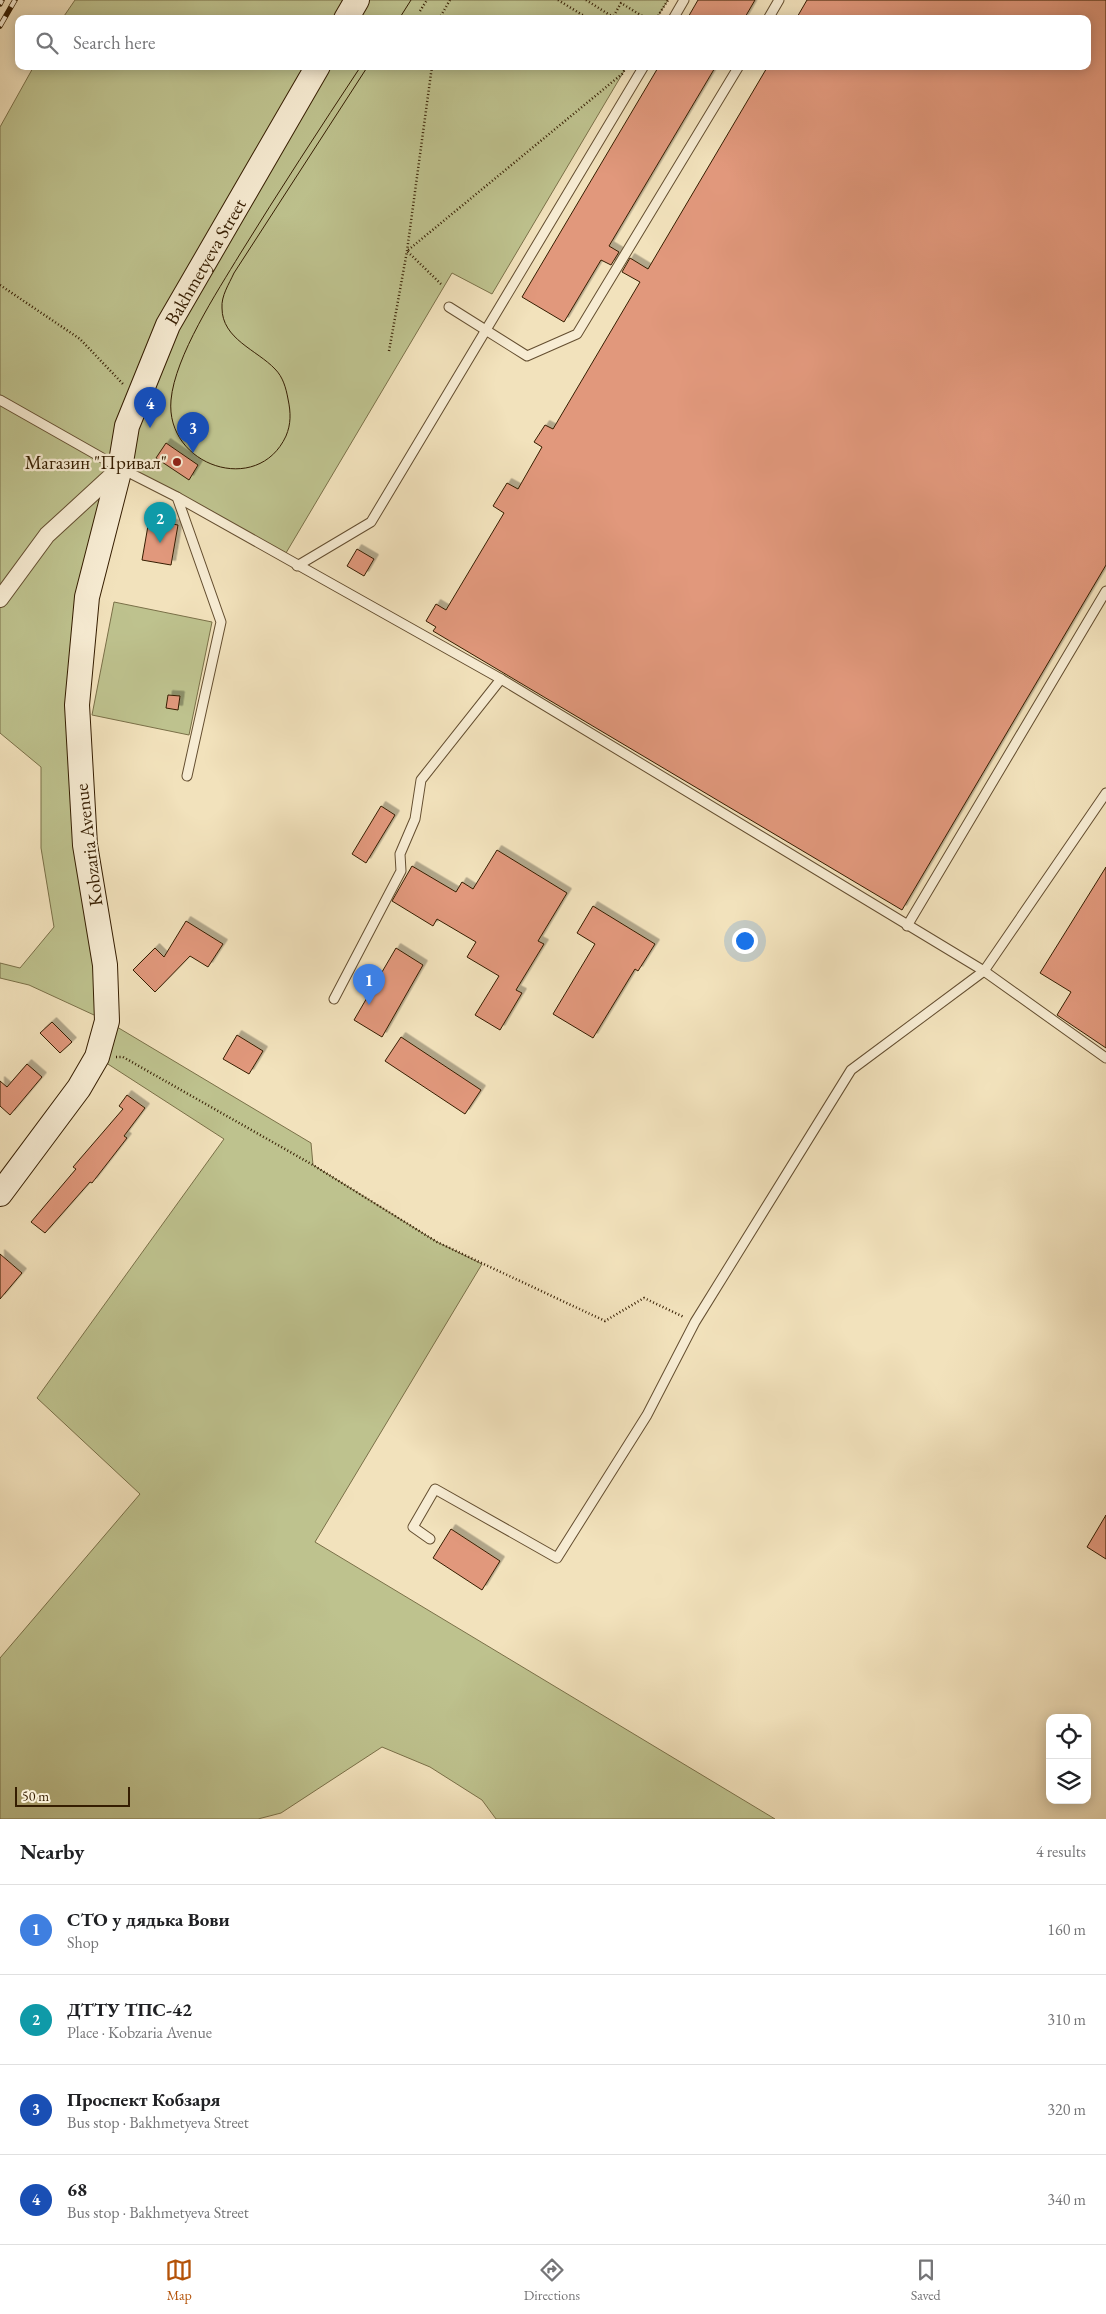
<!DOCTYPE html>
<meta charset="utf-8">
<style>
body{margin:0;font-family:"EB Garamond",serif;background:#f6f6f6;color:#202124}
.controls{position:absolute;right:15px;bottom:15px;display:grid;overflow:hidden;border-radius:10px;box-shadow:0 2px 12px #0003}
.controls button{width:45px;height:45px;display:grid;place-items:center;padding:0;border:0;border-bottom:1px solid #e0e0e0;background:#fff;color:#202124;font:25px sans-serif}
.scale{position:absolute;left:15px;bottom:12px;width:115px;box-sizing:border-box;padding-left:5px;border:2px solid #351d01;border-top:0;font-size:14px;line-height:18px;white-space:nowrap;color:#351d01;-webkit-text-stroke:4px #f7ecd3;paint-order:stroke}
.you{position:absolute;left:744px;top:940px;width:18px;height:18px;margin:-12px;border:4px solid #fff;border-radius:50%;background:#1a73e8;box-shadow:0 0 0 8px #1a73e833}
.badge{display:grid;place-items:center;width:32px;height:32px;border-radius:50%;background:#b45309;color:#fff;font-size:16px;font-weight:700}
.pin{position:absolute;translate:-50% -41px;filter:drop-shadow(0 1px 2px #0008)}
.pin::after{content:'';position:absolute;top:26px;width:18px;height:15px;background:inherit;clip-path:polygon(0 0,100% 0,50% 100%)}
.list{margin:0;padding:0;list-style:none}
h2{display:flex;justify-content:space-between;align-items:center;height:65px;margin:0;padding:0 20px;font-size:21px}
h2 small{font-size:16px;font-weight:400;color:#757577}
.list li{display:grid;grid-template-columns:32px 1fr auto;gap:15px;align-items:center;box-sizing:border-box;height:90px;padding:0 20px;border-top:1px solid #e0e0e0}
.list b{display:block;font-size:19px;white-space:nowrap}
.list p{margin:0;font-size:16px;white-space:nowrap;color:#757577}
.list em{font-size:16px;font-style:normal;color:#757577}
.icon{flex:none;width:28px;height:28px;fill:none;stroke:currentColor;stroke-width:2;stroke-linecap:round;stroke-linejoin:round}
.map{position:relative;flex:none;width:1106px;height:1819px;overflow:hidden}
.search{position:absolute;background:#fff;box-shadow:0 2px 12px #0003;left:15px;right:15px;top:15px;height:55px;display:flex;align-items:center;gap:12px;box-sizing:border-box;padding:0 18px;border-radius:10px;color:#757577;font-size:19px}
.sheet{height:425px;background:#fff}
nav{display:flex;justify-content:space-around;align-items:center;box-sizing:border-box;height:70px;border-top:1px solid #e0e0e0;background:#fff;font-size:14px;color:#757577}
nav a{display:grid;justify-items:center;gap:2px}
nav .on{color:#b45309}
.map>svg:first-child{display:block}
</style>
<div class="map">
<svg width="1106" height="1819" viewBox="0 0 1106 1819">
<defs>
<filter id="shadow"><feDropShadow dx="4.5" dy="-4.5" stdDeviation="0" flood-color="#0004"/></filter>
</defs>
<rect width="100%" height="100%" fill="#f2e2bc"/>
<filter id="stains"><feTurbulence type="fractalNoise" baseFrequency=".004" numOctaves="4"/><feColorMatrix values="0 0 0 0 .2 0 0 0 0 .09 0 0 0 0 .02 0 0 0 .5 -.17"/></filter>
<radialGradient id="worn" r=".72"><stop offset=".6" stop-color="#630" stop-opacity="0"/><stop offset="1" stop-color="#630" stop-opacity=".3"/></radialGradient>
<g fill="#bec28e" stroke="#7a7048">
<polygon points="75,0 668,0 656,19 62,19"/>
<polygon points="34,66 627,66 492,294 452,273 283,558 121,468 77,705 107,1021 311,1143 313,1165 437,1242 482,1264 315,1542 775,1819 496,1819 482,1800 430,1767 382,1747 281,1813 258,1819 0,1819 0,1658 140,1494 37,1398 224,1139 97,1057 107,1021 29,985 0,978 0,963 20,968 54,927 41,848 41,767 0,733 0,127"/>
<polygon points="114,602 212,622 189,735 92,715"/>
</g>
<g fill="#e1987c" stroke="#351d01" filter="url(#shadow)">
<polygon points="698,0 755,0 744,19 687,19"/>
<polygon points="807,0 1106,0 1106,565 902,910 433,631 436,627 426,621 436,604 446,610 504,513 493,506 507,483 518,489 542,447 534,442 545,425 553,429 640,282 622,272 630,258 648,269 768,66 1087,66 1087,19 796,19"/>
<polygon points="659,66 716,66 609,246 619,252 611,265 601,260 564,322 522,297"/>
<polygon points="166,443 198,465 189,480 156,458"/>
<polygon points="149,520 178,525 171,565 142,560"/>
<polygon points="357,549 374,559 364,576 347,566"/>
<polygon points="168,695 180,696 178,710 166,708"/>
<polygon points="381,806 395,815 366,863 352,854"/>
<polygon points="497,850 567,893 538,941 544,944 516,990 522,993 500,1030 475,1015 499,976 467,957 476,942 437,919 433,926 392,901 412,866 456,892 462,882 473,889"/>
<polygon points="1106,867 1106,1048 1057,1015 1071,992 1040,973"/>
<polygon points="593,906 655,944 638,971 635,969 593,1038 553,1014 595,944 577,933"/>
<polygon points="186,921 223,944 208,967 190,956 155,992 133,970 155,948 164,957"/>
<polygon points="396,948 423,965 382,1037 354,1020"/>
<polygon points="52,1022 72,1042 60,1053 40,1033"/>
<polygon points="237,1035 263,1051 249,1074 223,1059"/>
<polygon points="401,1037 481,1090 465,1114 385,1061"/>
<polygon points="27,1064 42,1077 10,1115 0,1106 0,1081 7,1087"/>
<polygon points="127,1095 145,1108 124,1136 127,1138 92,1183 90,1182 45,1233 31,1222 76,1169 73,1167 123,1109 119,1106"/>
<polygon points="0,1254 22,1273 0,1299"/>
<polygon points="1106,1515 1106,1559 1087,1547"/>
<polygon points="451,1529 500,1561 482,1590 433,1558"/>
</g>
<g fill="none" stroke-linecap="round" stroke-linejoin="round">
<defs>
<g id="lane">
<polyline points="673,19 684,0"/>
<polyline points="768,19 779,0"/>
<polyline points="449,307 527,356 577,334 739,66"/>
<polyline points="0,400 120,468 177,497 501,679 984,971 1106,1058"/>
<polyline points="177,497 221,622 187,776"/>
<polyline points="297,566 371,522 644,66"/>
<polyline points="907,926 1106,591"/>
<polyline points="334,999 401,871 400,854 415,819 421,780 501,679"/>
<polyline points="430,1539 413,1527 435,1489 557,1558 647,1415 695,1322 851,1070 984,971 1106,793"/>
</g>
<polyline id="street" points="0,599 47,535 120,468"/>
<g id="secondary">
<polyline points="346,19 357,0"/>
<path id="s1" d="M0,1194L79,1088L97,1057L107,1021L105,965L85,845L77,705L87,597L120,468L127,426L168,325L318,66"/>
</g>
</defs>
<use href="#lane" stroke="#644e30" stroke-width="11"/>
<use href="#street" stroke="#644e30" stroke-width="18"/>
<use href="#secondary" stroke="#351d01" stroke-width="26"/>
<g stroke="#351d01" stroke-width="2.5" stroke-dasharray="1 2.5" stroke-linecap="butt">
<polyline points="558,0 589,19"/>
<polyline points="586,0 613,17"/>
<polyline points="420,11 427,0"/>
<polyline points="439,19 450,0"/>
<polyline points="612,19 621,3 647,19"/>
<polyline points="656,19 668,0"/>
<polyline points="441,284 407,251 622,74 627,66"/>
<polyline points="0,285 80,339 123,384"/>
<polyline points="389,351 407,251 432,66"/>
<polyline points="116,1057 123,1057 313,1165 437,1242 605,1321 644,1298 684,1317"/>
</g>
<use href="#lane" stroke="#f7ecd3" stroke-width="9"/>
<use href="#street" stroke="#f7ecd3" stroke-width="16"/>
<use href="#secondary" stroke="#f7ecd3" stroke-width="24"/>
<g stroke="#351d01" stroke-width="1">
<polyline points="399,19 411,0"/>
<path d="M361,66C320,128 279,191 240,254C217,292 175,356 171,400C165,466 258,497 286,436C291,424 291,413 288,399C286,388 283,377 275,369C257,350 222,339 222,308C221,296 229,284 234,273L368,66"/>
</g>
<defs>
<g id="rail">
<polyline points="0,4 2,0"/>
<polyline points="0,26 15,0"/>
</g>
</defs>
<use href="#rail" stroke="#351d01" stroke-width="5.5"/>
<use href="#rail" stroke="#f7ecd3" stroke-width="4" stroke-dasharray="11" stroke-linecap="butt"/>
</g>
<circle fill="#8f2418" stroke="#f7ecd3" stroke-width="2" cx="177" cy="462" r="5"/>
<g text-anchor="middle" stroke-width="4.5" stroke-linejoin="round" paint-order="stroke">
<g font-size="19" fill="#351d01" stroke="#f7ecd3">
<text dy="7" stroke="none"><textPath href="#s1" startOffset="990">Bakhmetyeva Street</textPath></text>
<text transform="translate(88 845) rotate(-97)" y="7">Kobzaria Avenue</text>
</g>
<g font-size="19" fill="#351d01" stroke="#f7ecd3" text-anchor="end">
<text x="167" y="469">Магазин "Привал"</text>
</g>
</g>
<rect width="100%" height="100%" filter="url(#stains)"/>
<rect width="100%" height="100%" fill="url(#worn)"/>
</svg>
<div class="controls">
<button><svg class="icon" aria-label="locate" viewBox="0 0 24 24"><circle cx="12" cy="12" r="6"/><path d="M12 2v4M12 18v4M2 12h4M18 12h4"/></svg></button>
<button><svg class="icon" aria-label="layers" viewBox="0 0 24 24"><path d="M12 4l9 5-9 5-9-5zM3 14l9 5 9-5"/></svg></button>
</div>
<div class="scale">50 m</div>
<div class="you"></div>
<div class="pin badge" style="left:369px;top:1005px;background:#3f7fe0">1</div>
<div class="pin badge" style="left:160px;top:543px;background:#0f9aa8">2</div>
<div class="pin badge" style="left:193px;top:453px;background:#1a4fb4">3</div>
<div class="pin badge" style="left:150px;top:428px;background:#1a4fb4">4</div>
<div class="search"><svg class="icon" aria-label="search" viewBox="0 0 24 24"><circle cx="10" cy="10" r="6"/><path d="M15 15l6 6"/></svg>Search here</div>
</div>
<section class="sheet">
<h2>Nearby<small>4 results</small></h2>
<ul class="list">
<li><span class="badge" style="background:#3f7fe0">1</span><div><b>СТО у дядька Вови</b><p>Shop</p></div><em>160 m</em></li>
<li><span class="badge" style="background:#0f9aa8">2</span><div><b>ДТТУ ТПС-42</b><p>Place · Kobzaria Avenue</p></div><em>310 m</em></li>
<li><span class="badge" style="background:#1a4fb4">3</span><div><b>Проспект Кобзаря</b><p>Bus stop · Bakhmetyeva Street</p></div><em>320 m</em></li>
<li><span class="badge" style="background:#1a4fb4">4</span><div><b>68</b><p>Bus stop · Bakhmetyeva Street</p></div><em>340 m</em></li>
</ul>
</section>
<nav>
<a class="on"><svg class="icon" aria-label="map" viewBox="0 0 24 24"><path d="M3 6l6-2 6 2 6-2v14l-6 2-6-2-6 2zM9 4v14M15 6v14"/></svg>Map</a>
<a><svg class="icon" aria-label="directions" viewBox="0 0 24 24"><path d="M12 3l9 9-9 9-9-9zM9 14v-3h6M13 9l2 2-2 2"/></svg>Directions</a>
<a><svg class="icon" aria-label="saved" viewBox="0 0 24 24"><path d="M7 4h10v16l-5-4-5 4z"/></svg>Saved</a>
</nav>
